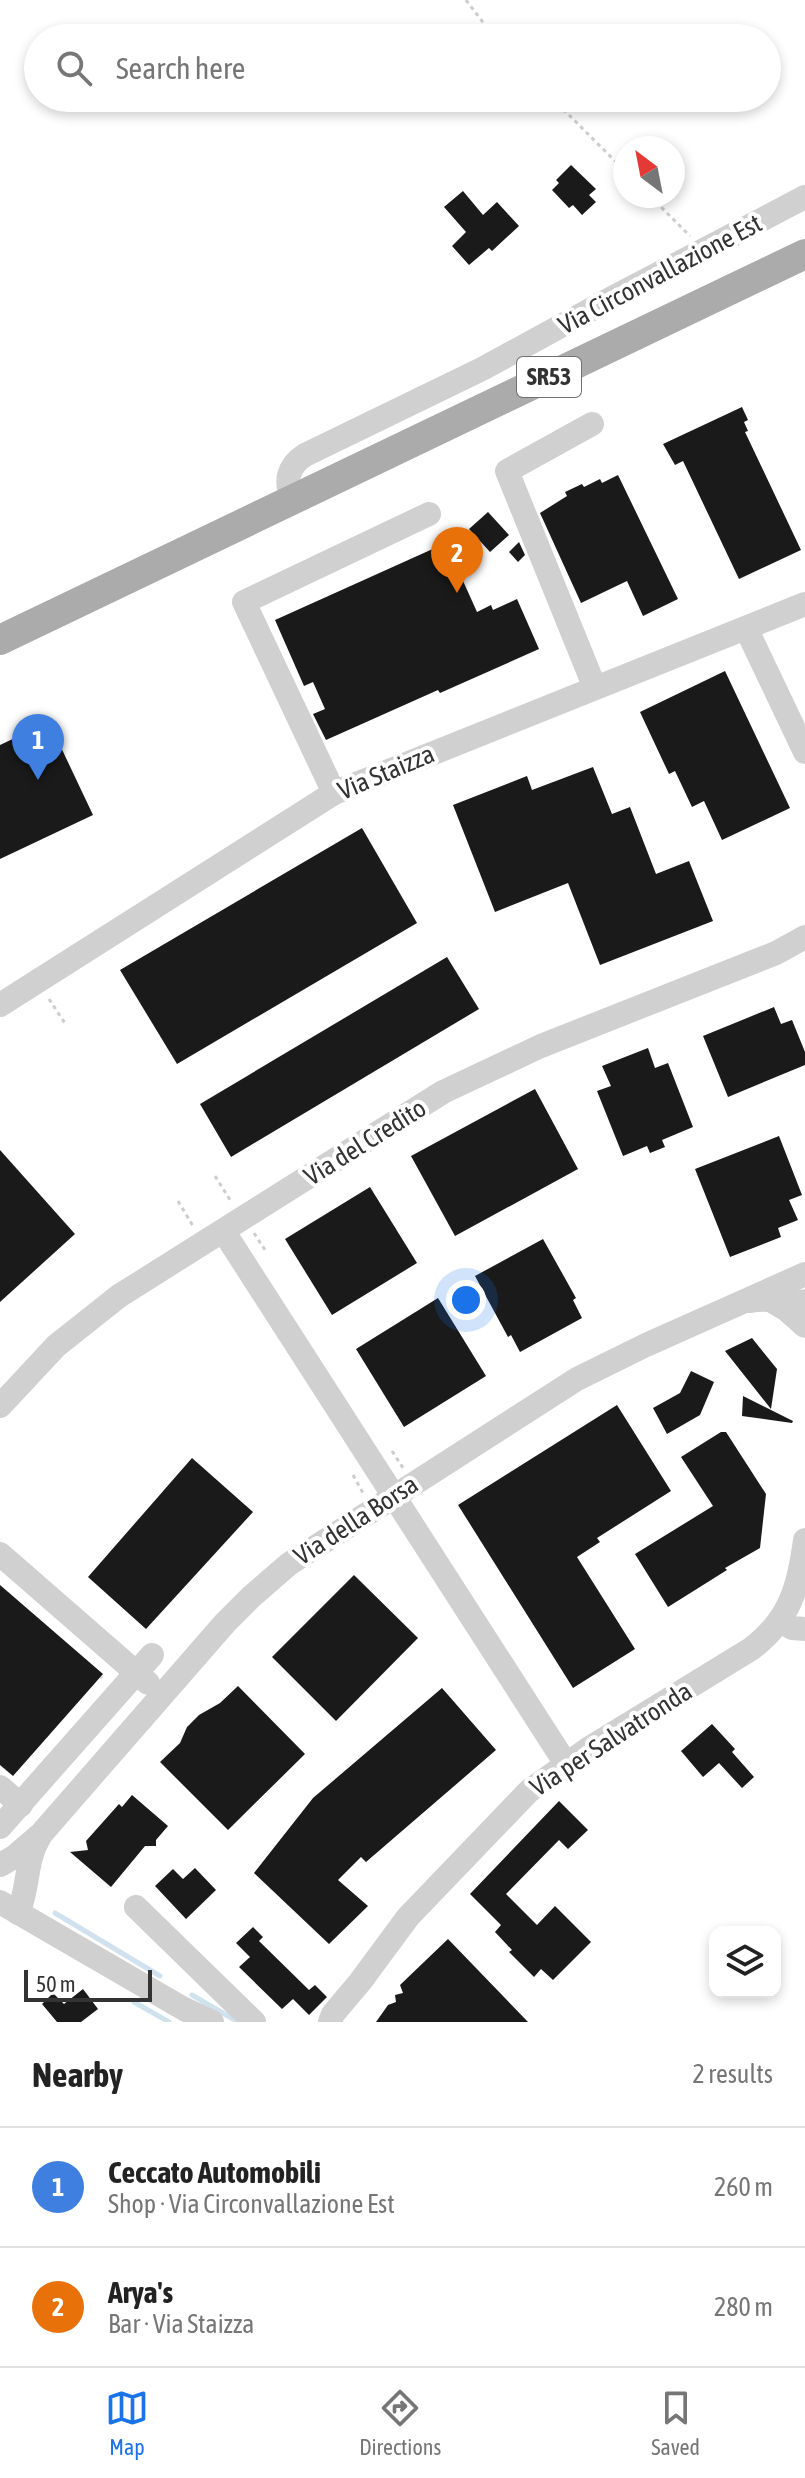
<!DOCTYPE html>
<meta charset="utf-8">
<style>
body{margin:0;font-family:"Asap Condensed",sans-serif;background:#f6f6f6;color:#222}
.controls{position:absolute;right:24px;bottom:24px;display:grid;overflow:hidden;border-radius:16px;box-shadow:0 4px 12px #0003}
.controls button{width:72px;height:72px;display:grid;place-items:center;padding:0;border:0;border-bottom:2px solid #e0e0e0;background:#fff;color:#222;font:40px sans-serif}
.compass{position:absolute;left:613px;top:136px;width:72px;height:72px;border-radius:50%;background:#fff;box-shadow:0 4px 12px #0003;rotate:328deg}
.scale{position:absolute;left:24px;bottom:20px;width:128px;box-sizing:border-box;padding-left:8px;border:4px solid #333;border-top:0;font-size:22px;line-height:28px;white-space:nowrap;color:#333;-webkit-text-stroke:6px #fff;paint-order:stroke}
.you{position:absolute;left:466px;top:1300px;width:28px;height:28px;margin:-20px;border:6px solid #fff;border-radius:50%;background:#1a73e8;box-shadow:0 0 0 12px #1a73e833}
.badge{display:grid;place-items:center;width:52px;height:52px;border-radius:50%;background:#1a73e8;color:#fff;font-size:26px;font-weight:700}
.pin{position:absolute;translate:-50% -66px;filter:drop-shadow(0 2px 4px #0008)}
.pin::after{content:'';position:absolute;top:42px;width:28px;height:24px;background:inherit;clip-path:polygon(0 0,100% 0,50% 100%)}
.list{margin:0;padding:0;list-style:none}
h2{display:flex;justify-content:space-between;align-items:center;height:104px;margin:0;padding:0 32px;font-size:34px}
h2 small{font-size:26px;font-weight:400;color:#767676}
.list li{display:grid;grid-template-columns:52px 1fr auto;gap:24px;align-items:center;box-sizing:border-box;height:120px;padding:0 32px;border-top:2px solid #e0e0e0}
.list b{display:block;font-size:30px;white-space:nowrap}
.list p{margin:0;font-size:26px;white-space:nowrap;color:#767676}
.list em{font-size:26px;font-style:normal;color:#767676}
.icon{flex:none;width:44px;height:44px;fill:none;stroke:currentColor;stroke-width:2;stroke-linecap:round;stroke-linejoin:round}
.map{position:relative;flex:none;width:805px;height:2022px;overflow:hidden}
.search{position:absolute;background:#fff;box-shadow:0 4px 12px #0003;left:24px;right:24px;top:24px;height:88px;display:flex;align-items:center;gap:20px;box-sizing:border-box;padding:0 28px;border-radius:44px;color:#767676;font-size:30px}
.sheet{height:344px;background:#fff}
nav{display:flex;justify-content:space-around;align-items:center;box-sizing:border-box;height:112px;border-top:2px solid #e0e0e0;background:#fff;font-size:22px;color:#767676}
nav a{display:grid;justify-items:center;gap:4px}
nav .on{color:#1a73e8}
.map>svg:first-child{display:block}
</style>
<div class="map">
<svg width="805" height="2022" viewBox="0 0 805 2022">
<rect width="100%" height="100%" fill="#fff"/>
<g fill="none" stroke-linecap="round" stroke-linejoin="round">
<g stroke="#cfe2ee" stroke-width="5">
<polyline points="55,1913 160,1976"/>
<polyline points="192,1995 238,2022"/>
<polyline points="134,2002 169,2022"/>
</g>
</g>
<g fill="#1a1a1a">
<polygon points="571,165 596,189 589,195 596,202 582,215 573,205 569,208 552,190 559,183 556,180"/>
<polygon points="463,191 483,215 497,202 519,226 492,251 489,248 469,265 452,246 466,232 444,207"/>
<polygon points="742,407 748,420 744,422 748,431 745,432 801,550 739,579 683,461 675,465 663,444"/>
<polygon points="618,475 678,599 643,616 627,581 581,603 540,513 567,496 565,492 582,484 584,487 600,479 602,483"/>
<polygon points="488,512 509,535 490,552 469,529"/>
<polygon points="519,542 525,555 518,562 509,552"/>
<polygon points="446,543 477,612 491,605 493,610 517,599 539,649 440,693 438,690 326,740 313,714 325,709 313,682 304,686 275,620"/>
<polygon points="725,671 790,808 722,840 704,801 692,807 675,771 669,774 640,712"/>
<polygon points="49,722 93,815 0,859 0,745"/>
<polygon points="593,767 612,814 630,807 656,874 689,861 713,921 600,965 568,883 495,912 453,805 527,776 532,790"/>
<polygon points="362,828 417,923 177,1064 120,970"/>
<polygon points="447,957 479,1009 231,1157 200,1104"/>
<polygon points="774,1007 781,1024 792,1020 805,1052 805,1065 728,1097 703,1036"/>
<polygon points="648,1048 655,1068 668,1063 693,1127 662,1140 665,1147 650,1153 647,1146 623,1156 597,1091 611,1086 602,1066"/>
<polygon points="535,1089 578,1169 455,1236 411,1156"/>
<polygon points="779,1136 802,1195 789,1200 798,1220 778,1228 781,1237 730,1257 695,1169"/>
<polygon points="0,1150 75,1234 0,1302"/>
<polygon points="370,1187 417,1263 332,1315 285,1239"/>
<polygon points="543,1239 576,1298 573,1300 582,1318 520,1352 511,1335 508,1337 475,1276"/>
<polygon points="438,1298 486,1376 404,1427 356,1349"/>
<polygon points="752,1338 777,1369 771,1409 725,1351"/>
<polygon points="691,1371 714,1382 700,1415 667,1434 653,1408 680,1393"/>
<polygon points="743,1396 793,1421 792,1423 742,1416"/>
<polygon points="617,1405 671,1491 597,1538 600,1542 577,1557 635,1649 573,1688 458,1505"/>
<polygon points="721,1432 726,1432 766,1494 760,1548 725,1568 727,1570 668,1607 635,1554 713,1506 681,1457"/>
<polygon points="192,1458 253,1512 146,1629 88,1577"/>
<polygon points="354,1575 418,1638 336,1721 272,1657"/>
<polygon points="0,1585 103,1674 13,1776 0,1765"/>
<polygon points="238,1686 305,1754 228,1830 160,1762 180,1743 187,1727 199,1715 220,1703"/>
<polygon points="442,1688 496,1750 366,1862 361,1857 338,1880 368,1906 329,1944 254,1873 313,1798"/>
<polygon points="712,1724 735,1749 732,1752 754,1777 742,1788 719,1763 703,1777 681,1751"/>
<polygon points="132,1795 168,1826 156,1840 156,1846 145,1846 111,1887 70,1852 88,1850 86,1841 119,1804 122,1807"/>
<polygon points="559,1801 588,1830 568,1849 559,1840 506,1894 537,1925 555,1906 591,1942 553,1980 541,1969 534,1977 509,1952 512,1950 495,1932 501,1925 470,1894"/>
<polygon points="195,1868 216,1890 186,1919 155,1886 173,1869 183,1879"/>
<polygon points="253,1927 263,1937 259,1941 309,1990 315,1985 327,1997 309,2015 293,1999 282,2009 239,1967 250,1957 236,1943"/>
<polygon points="448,1939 528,2022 376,2022 388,2005 396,2002 395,1995 403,1993 400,1985"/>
<polygon points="83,1989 98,2009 81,2022 57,2022 42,2004 53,1993 64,2004"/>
</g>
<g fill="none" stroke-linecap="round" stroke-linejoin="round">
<g stroke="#cdcdcd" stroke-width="3" stroke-dasharray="4 4" stroke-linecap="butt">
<polyline points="466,0 495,38"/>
<polyline points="552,98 625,171"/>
<polyline points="650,196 690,236"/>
<polyline points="49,999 66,1025"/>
<polyline points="215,1176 232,1203"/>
<polyline points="178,1201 193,1226"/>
<polyline points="254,1233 267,1253"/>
<polyline points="392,1451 403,1468"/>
<polyline points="353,1475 363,1493"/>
<polyline points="101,1677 102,1678"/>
</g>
<g stroke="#d0d0d0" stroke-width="24">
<polyline points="592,424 507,471 595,688"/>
<path d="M293,500C284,481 288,466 305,455L482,369L612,298L805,197"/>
<polyline points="746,628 805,752"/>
<polyline points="334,793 244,602 429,514"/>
<polyline points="0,1005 334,793 805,604"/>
<polyline points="224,1232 566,1764"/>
<path d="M750,1301C769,1297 786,1304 805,1301"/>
<polyline points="772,1301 787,1310 805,1326"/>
<polyline points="0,1406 56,1346 119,1296 443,1092 541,1046 776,953 805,937"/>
<polyline points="0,1554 148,1683"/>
<polyline points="780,1620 792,1628 805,1629"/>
<polyline points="0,1787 21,1805"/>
<polyline points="0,1827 152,1655"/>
<polyline points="0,1865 14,1857 42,1833 225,1623 251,1597 289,1564 577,1379 646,1345 805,1274"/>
<polyline points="0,1902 184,2009 212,2022"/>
<polyline points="136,1907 254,2022"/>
<path d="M18,1913C29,1889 25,1861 39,1838"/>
<path d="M330,2022L333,2014L360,1982L408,1917L529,1791L588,1749L751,1649C790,1620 799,1586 805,1540"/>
</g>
<polyline stroke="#ababab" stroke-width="30" points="0,640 805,254"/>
</g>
<g text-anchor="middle" stroke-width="8" stroke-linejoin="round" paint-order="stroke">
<rect fill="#fff" stroke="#707070" stroke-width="2" x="517" y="357" width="64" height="40" rx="6"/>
<g font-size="24" font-weight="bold" fill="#333">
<text x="549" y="385">SR53</text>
</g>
<g font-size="26" fill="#333" stroke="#fff">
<text transform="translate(660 274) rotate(-28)" y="9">Via Circonvallazione Est</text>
<text transform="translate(386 772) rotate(-23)" y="9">Via Staizza</text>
<text transform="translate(365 1142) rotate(-32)" y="9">Via del Credito</text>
<text transform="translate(356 1520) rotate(-33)" y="9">Via della Borsa</text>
<text transform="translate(611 1739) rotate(-33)" y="9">Via per Salvatronda</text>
</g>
</g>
</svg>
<div class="controls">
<button><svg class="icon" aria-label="layers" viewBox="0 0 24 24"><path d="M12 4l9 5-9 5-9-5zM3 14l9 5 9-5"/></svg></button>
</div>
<svg class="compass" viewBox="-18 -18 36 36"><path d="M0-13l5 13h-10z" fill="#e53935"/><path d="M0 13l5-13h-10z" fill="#767676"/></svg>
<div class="scale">50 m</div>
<div class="you"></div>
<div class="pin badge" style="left:38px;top:780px;background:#3f7fe0">1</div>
<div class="pin badge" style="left:457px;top:593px;background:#e8710a">2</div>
<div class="search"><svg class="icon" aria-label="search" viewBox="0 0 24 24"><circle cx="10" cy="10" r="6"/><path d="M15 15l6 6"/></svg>Search here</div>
</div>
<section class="sheet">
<h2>Nearby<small>2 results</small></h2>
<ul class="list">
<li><span class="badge" style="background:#3f7fe0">1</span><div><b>Ceccato Automobili</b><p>Shop · Via Circonvallazione Est</p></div><em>260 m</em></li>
<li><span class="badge" style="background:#e8710a">2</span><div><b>Arya's</b><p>Bar · Via Staizza</p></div><em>280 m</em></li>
</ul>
</section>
<nav>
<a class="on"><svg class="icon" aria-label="map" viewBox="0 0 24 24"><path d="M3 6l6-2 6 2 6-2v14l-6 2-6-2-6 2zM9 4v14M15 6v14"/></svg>Map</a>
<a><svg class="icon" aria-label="directions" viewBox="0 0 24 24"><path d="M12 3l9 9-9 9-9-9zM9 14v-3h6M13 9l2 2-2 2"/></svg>Directions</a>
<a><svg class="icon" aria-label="saved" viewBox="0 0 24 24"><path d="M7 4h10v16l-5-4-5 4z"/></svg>Saved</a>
</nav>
